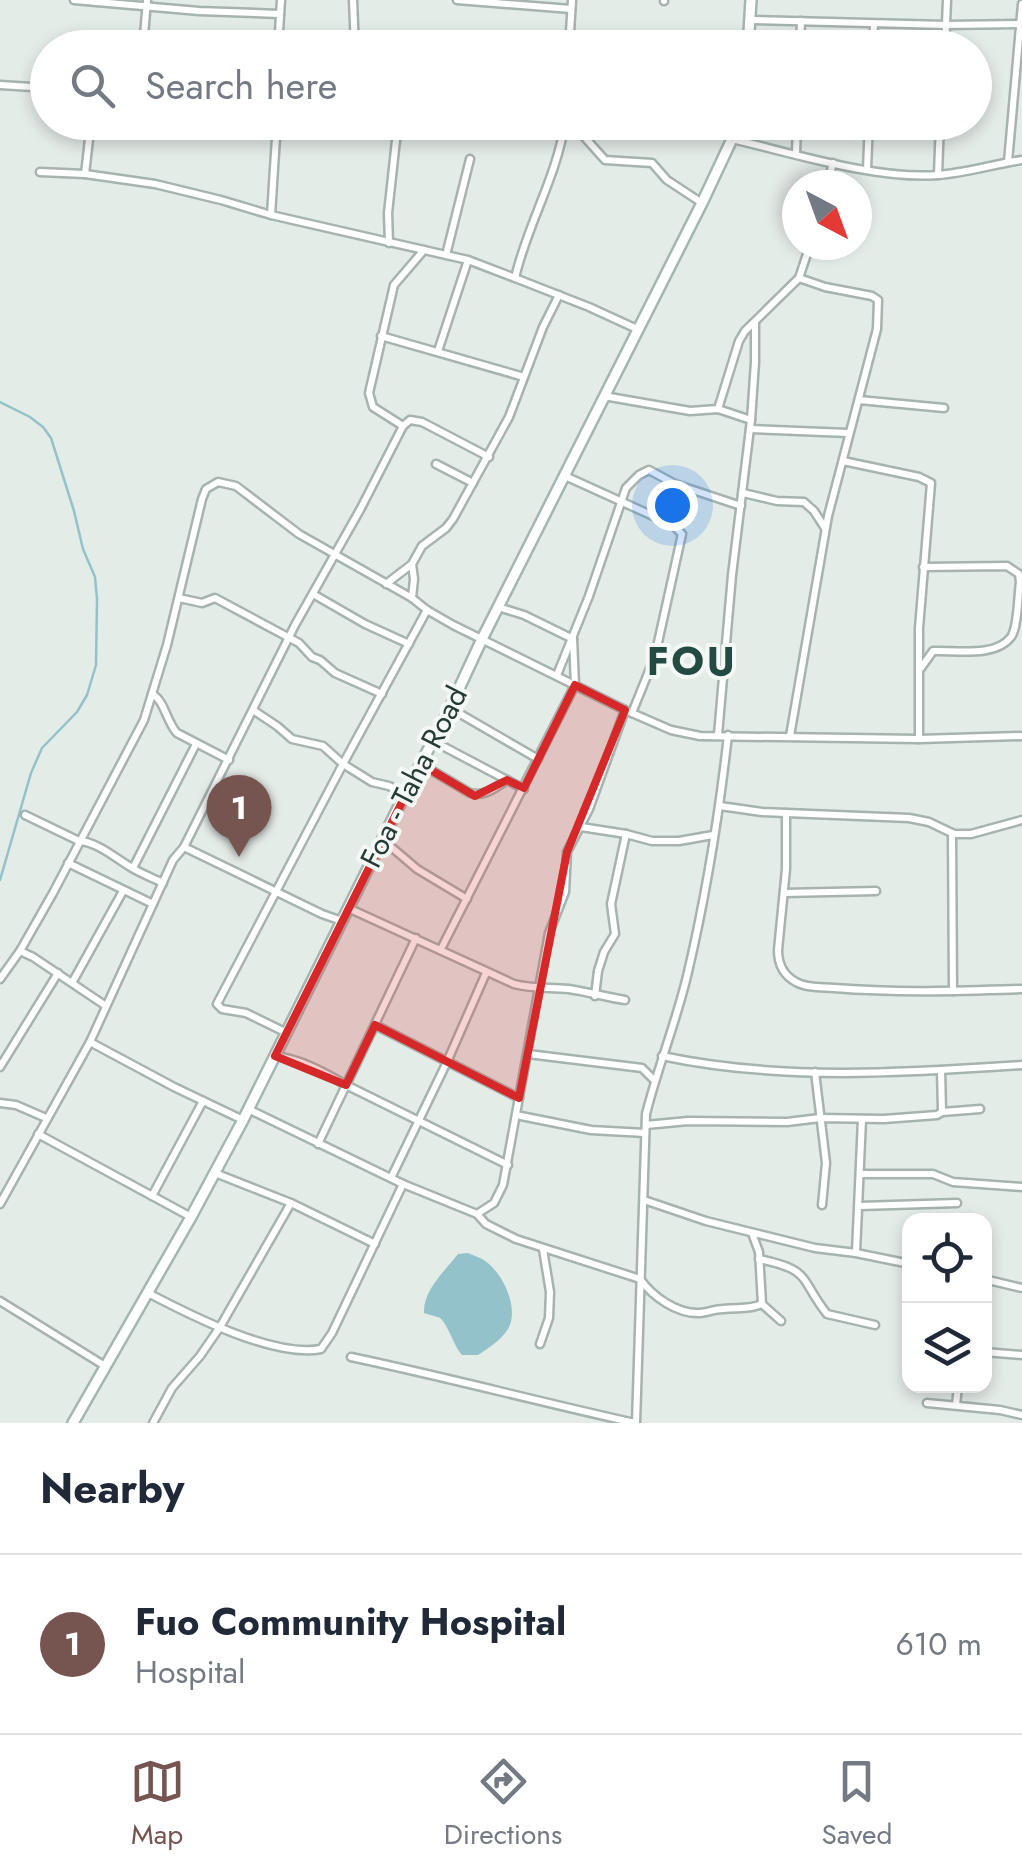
<!DOCTYPE html>
<style>
body{margin:0;font-family:Jost,sans-serif;background:#f6f6f7;color:#1f2937}
.controls{position:absolute;right:30px;bottom:30px;display:grid;overflow:hidden;border-radius:20px;box-shadow:0 5px 15px #0003}
.controls button{width:90px;height:90px;display:grid;place-items:center;padding:0;border:0;border-bottom:2px solid #e0e1e3;background:#fff;color:#1f2937;font:50px sans-serif}
.compass{position:absolute;left:782px;top:170px;width:90px;height:90px;border-radius:50%;background:#fff;box-shadow:0 5px 15px #0003;rotate:139deg}
.you{position:absolute;left:672px;top:505px;width:35px;height:35px;margin:-25px;border:8px solid #fff;border-radius:50%;background:#1a73e8;box-shadow:0 0 0 15px #1a73e833}
.badge{display:grid;place-items:center;width:65px;height:65px;border-radius:50%;background:#76544f;color:#fff;font-size:32px;font-weight:700}
.pin{position:absolute;translate:-50% -82px;filter:drop-shadow(0 2px 5px #0008)}
.pin::after{content:'';position:absolute;top:52px;width:35px;height:30px;background:inherit;clip-path:polygon(0 0,100% 0,50% 100%)}
.list{margin:0;padding:0;list-style:none}
h2{display:flex;justify-content:space-between;align-items:center;height:130px;margin:0;padding:0 40px;font-size:42px}
h2 small{font-size:32px;font-weight:400;color:#747a83}
.list li{display:grid;grid-template-columns:65px 1fr auto;gap:30px;align-items:center;box-sizing:border-box;height:180px;padding:0 40px;border-top:2px solid #e0e1e3}
.list b{display:block;font-size:38px;white-space:nowrap}
.list p{margin:0;font-size:32px;white-space:nowrap;color:#747a83}
.list em{font-size:32px;font-style:normal;color:#747a83}
.icon{flex:none;width:55px;height:55px;fill:none;stroke:currentColor;stroke-width:2;stroke-linecap:round;stroke-linejoin:round}
.map{position:relative;flex:none;width:1022px;height:1423px;overflow:hidden}
.search{position:absolute;background:#fff;box-shadow:0 5px 15px #0003;left:30px;right:30px;top:30px;height:110px;display:flex;align-items:center;gap:25px;box-sizing:border-box;padding:0 35px;border-radius:55px;color:#747a83;font-size:38px}
.sheet{height:310px;background:#fff}
nav{display:flex;justify-content:space-around;align-items:center;box-sizing:border-box;height:140px;border-top:2px solid #e0e1e3;background:#fff;font-size:28px;color:#747a83}
nav a{display:grid;justify-items:center;gap:5px}
nav .on{color:#76544f}
.map>svg:first-child{display:block}
</style>
<div class="map">
<svg width="1022" height="1423" viewBox="0 0 1022 1423">
<rect width="100%" height="100%" fill="#e4ece8"/>
<path fill="#93c2ca" d="M468,1253C475,1256 484,1259 489,1264C505,1278 519,1310 508,1329C501,1340 489,1348 478,1355H462C454,1346 447,1323 440,1318C439,1317 426,1314 424,1313C423,1290 445,1271 458,1254Z"/>
<g fill="none" stroke-linecap="round" stroke-linejoin="round">
<polyline stroke="#93c2ca" stroke-width="2.5" points="0,402 30,417 43,427 51,438 74,511 83,549 95,577 97,599 96,665 87,695 77,712 42,748 31,773 0,880"/>
<defs>
<g id="street">
<polyline points="74,0 199,11 280,14"/>
<polyline points="353,0 355,48"/>
<polyline points="457,0 571,9"/>
<polyline points="664,1 664,0"/>
<polyline points="750,20 946,25 1022,24"/>
<polyline points="143,48 147,0"/>
<polyline points="278,48 281,0"/>
<polyline points="569,48 572,0"/>
<polyline points="800,48 801,21"/>
<polyline points="873,48 874,24"/>
<polyline points="945,48 947,0"/>
<polyline points="0,85 48,88"/>
<path d="M565,122C557,177 527,225 515,278L589,307L637,329"/>
<polyline points="571,122 605,160 652,163 667,180 702,203"/>
<path d="M732,139C792,153 877,180 938,175C966,173 994,164 1022,160"/>
<polyline points="796,154 797,122"/>
<polyline points="1008,162 1022,4"/>
<polyline points="867,169 869,122"/>
<polyline points="40,172 85,174 155,184 221,200 271,215 468,260 515,278"/>
<polyline points="85,174 91,122"/>
<polyline points="938,175 940,122"/>
<polyline points="827,185 833,163"/>
<polyline points="271,215 277,122"/>
<polyline points="389,243 388,213 398,122"/>
<polyline points="446,255 470,159"/>
<polyline points="381,336 524,377"/>
<polyline points="438,351 468,260"/>
<polyline points="604,396 690,411 718,409 751,420 732,575 718,735"/>
<polyline points="859,400 944,408"/>
<polyline points="718,409 739,341 745,331 799,278 810,245"/>
<polyline points="751,420 755,362 755,323"/>
<polyline points="403,426 373,407 369,393 394,285 424,250"/>
<polyline points="750,429 848,433"/>
<polyline points="843,461 919,477 931,483 919,628 919,739"/>
<polyline points="436,464 473,483"/>
<polyline points="565,476 673,525 682,534 655,656 632,713"/>
<polyline points="743,493 777,501 804,502 814,511 825,528"/>
<polyline points="412,564 414,579 412,598"/>
<polyline points="386,584 412,564 422,546 446,528 453,519 509,417 543,327 559,295"/>
<polyline points="313,594 365,624 409,644"/>
<polyline points="179,598 202,603 215,598 299,643 312,657 320,660 335,673 382,694"/>
<polyline points="498,607 524,615 573,639"/>
<path d="M921,668L933,651C955,650 995,658 1011,637C1018,628 1018,595 1020,582L1019,574L1007,566L923,567"/>
<polyline points="557,675 589,596 626,488 639,475 649,470 675,484 741,506"/>
<path d="M152,694C165,701 166,721 177,733L229,760"/>
<polyline points="450,708 538,759"/>
<polyline points="253,710 277,726 292,739 323,746 343,764 372,782 389,786 405,794"/>
<polyline points="790,736 828,516 877,329 878,300 872,296 825,287 799,278"/>
<polyline points="433,741 524,789"/>
<path d="M421,764L470,793C484,797 495,788 507,780"/>
<polyline points="720,806 762,812 909,818 929,822 954,834 971,834 1022,820"/>
<path d="M786,813V869L778,950C778,964 783,975 796,982C806,988 822,987 834,988C897,993 959,991 1022,989"/>
<path d="M25,815L79,841C98,842 115,858 132,868C142,874 153,878 163,883"/>
<polyline points="581,827 626,834 652,841 679,841 713,835"/>
<polyline points="952,833 953,991"/>
<polyline points="383,840 417,869 467,899"/>
<polyline points="184,847 322,914 342,921"/>
<polyline points="68,863 153,904"/>
<polyline points="133,868 196,744"/>
<polyline points="784,893 876,891"/>
<path d="M348,908L514,984C533,989 550,987 569,989C588,992 606,997 625,1000"/>
<polyline points="441,949 575,685 573,639"/>
<polyline points="20,951 33,957 106,1006"/>
<polyline points="0,979 20,951 53,893 144,720 167,645 202,499 206,489 218,482 236,486 299,534 412,598 427,610 453,625 625,710 671,730 700,736 919,739 1022,736"/>
<polyline points="72,983 123,891"/>
<polyline points="595,996 598,971 604,952 615,934 611,904 626,834"/>
<polyline points="375,1025 519,1098"/>
<polyline points="287,1033 246,1013 222,1009 217,1004 343,764 427,610"/>
<polyline points="90,1042 174,1087 243,1120"/>
<polyline points="528,1054 642,1068 654,1080"/>
<path d="M275,1056C300,1059 324,1072 346,1085L508,1165"/>
<path d="M662,1056C779,1081 903,1073 1022,1065"/>
<polyline points="0,1067 58,973"/>
<polyline points="815,1072 826,1163 822,1205"/>
<polyline points="0,1103 16,1105 46,1118"/>
<path d="M248,1109L403,1184L477,1214L486,1224L516,1239L640,1279C653,1297 677,1314 700,1313C708,1312 716,1309 723,1309C738,1307 748,1310 762,1304"/>
<polyline points="942,1112 980,1109"/>
<polyline points="516,1115 591,1130 645,1133"/>
<polyline points="646,1125 688,1121 787,1122 820,1118 884,1119 937,1115 942,1112 941,1070"/>
<polyline points="38,1134 191,1217"/>
<polyline points="318,1144 416,938"/>
<polyline points="215,1173 291,1203 375,1244"/>
<polyline points="861,1174 933,1174 953,1182 1022,1187"/>
<polyline points="391,1178 447,1062 486,973"/>
<polyline points="152,1196 203,1101"/>
<polyline points="644,1200 706,1221 815,1248 856,1253 910,1264"/>
<polyline points="0,1204 90,1042 173,860 184,847 295,625 361,508 403,426 410,420 422,422 489,457"/>
<polyline points="860,1206 957,1203"/>
<polyline points="477,1214 494,1203 503,1185 549,933 565,892 567,852 589,809 625,710"/>
<polyline points="752,1233 759,1252 762,1304 781,1321"/>
<polyline points="856,1252 862,1119"/>
<path d="M759,1259C812,1270 799,1278 827,1314L875,1325"/>
<polyline points="984,1279 1022,1288"/>
<path d="M148,1293C190,1315 274,1358 321,1349L332,1333L403,1184"/>
<polyline points="0,1301 105,1366"/>
<polyline points="540,1344 549,1318 550,1292 543,1249"/>
<polyline points="984,1352 1022,1355"/>
<path d="M351,1357C446,1377 540,1402 635,1423"/>
<polyline points="927,1403 1000,1410 1022,1415"/>
<polyline points="956,1405 958,1386"/>
<polyline points="153,1423 172,1388 200,1356 220,1327 291,1203"/>
<path d="M636,1423L646,1114C658,1066 677,1020 688,972C706,895 719,815 728,735"/>
</g>
<g id="secondary">
<polyline points="748,48 751,0"/>
<polyline points="73,1423 191,1217 243,1120 405,794 450,708 482,639 702,203 732,139 736,122"/>
</g>
</defs>
<use href="#street" stroke="#a7b3af" stroke-width="11"/>
<use href="#secondary" stroke="#a4b6b0" stroke-width="14"/>
<use href="#street" stroke="#fff" stroke-width="6"/>
<use href="#secondary" stroke="#fff" stroke-width="9"/>
</g>
<path fill="#d62828" fill-opacity="0.2" stroke="#d62828" stroke-width="8" stroke-linejoin="round" d="M575,685L625,710L567,852L519,1098L375,1025L346,1085L275,1056L421,764L475,796L507,780L524,788Z"/>
<g text-anchor="middle" stroke-width="8" stroke-linejoin="round" paint-order="stroke">
<g font-size="30" fill="#263b35" stroke="#f4f9f6">
<text transform="translate(414 777) rotate(-63)" y="10">Foa - Taha Road</text>
</g>
<g font-size="40" font-weight="bold" letter-spacing="2.5" fill="#244b41" stroke="#f4f9f6">
<text x="692" y="675">FOU</text>
</g>
</g>
</svg>
<div class="controls">
<button><svg class="icon" aria-label="locate" viewBox="0 0 24 24"><circle cx="12" cy="12" r="6"/><path d="M12 2v4M12 18v4M2 12h4M18 12h4"/></svg></button>
<button><svg class="icon" aria-label="layers" viewBox="0 0 24 24"><path d="M12 4l9 5-9 5-9-5zM3 14l9 5 9-5"/></svg></button>
</div>
<svg class="compass" viewBox="-18 -18 36 36"><path d="M0-13l5 13h-10z" fill="#e53935"/><path d="M0 13l5-13h-10z" fill="#747a83"/></svg>
<div class="you"></div>
<div class="pin badge" style="left:239px;top:857px">1</div>
<div class="search"><svg class="icon" aria-label="search" viewBox="0 0 24 24"><circle cx="10" cy="10" r="6"/><path d="M15 15l6 6"/></svg>Search here</div>
</div>
<section class="sheet">
<h2>Nearby<small></small></h2>
<ul class="list">
<li><span class="badge">1</span><div><b>Fuo Community Hospital</b><p>Hospital</p></div><em>610 m</em></li>
</ul>
</section>
<nav>
<a class="on"><svg class="icon" aria-label="map" viewBox="0 0 24 24"><path d="M3 6l6-2 6 2 6-2v14l-6 2-6-2-6 2zM9 4v14M15 6v14"/></svg>Map</a>
<a><svg class="icon" aria-label="directions" viewBox="0 0 24 24"><path d="M12 3l9 9-9 9-9-9zM9 14v-3h6M13 9l2 2-2 2"/></svg>Directions</a>
<a><svg class="icon" aria-label="saved" viewBox="0 0 24 24"><path d="M7 4h10v16l-5-4-5 4z"/></svg>Saved</a>
</nav>
